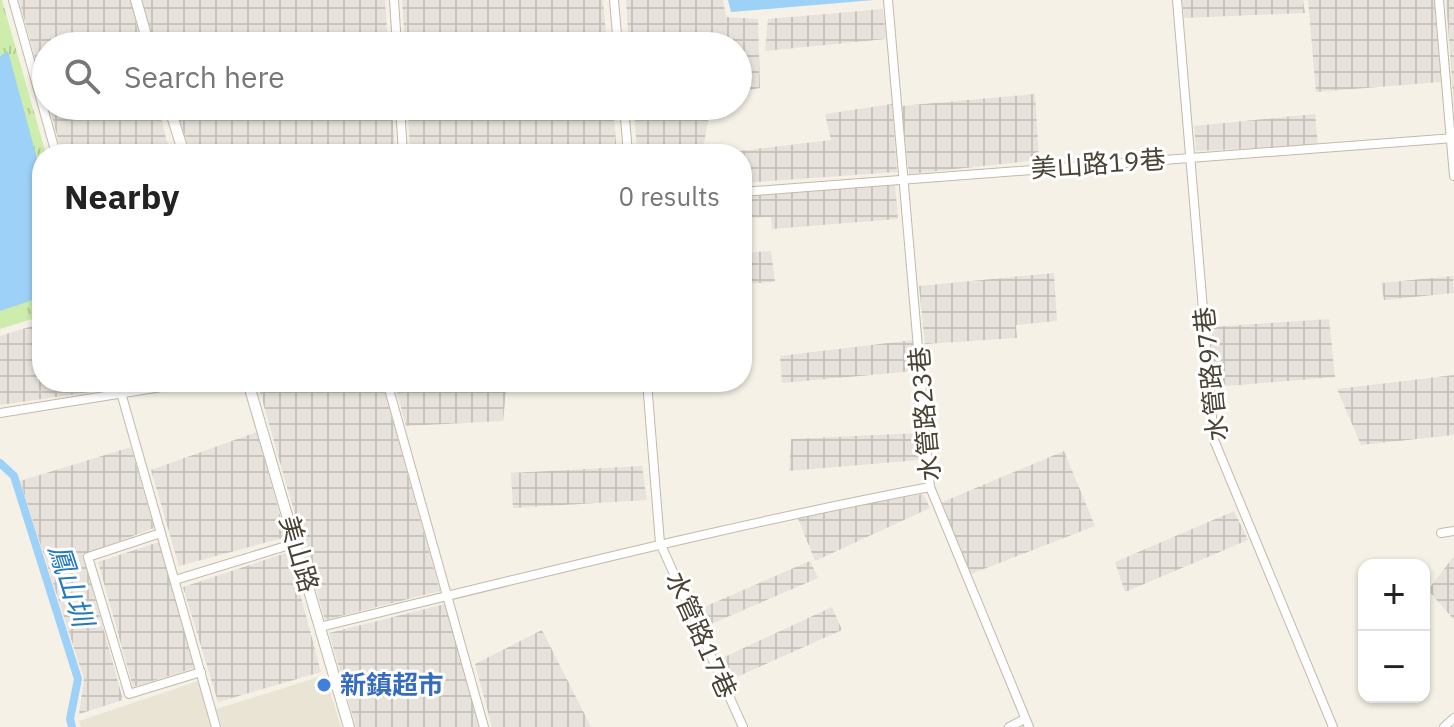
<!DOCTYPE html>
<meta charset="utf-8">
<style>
body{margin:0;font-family:"IBM Plex Sans","Noto Sans TC",sans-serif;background:#f2f2f2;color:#222}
.controls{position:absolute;right:24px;bottom:24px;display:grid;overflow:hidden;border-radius:16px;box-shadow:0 2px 6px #0004}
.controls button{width:72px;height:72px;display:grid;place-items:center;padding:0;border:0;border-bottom:2px solid #e0e0e0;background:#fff;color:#222;font:40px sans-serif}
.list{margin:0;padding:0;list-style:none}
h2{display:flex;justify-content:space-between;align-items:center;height:104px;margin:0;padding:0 32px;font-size:34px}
h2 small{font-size:26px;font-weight:400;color:#767676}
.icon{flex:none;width:44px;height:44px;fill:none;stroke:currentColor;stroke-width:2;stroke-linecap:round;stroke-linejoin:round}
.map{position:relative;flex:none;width:1454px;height:727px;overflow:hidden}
.search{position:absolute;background:#fff;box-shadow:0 2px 6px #0004;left:32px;top:32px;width:720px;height:88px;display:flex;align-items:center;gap:20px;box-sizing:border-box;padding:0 28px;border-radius:44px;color:#767676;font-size:30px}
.panel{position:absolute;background:#fff;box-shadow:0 2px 6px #0004;left:32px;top:144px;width:720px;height:248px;border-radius:32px}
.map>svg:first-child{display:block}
</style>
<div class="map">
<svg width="1454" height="727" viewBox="0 0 1454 727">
<defs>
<pattern id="industrial-grid" width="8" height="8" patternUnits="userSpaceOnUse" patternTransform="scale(2)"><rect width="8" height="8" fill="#e7e3dc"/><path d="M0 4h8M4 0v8" fill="none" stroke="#c8c4bd"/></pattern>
<pattern id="park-tufts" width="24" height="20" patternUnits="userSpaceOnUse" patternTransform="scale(2)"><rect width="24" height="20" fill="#ceedac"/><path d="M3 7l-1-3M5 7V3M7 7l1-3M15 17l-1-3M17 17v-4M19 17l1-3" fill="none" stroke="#b2cc95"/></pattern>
</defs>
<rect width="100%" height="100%" fill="#f5f1e7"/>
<g fill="#eae4d5">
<polygon points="325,675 341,727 222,727 216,709"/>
<polygon points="198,681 211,727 81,727 79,721"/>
</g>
<g fill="url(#industrial-grid)">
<polygon points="19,0 130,0 142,46 46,46 46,97"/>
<polygon points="142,0 385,0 388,46 155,46"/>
<polygon points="402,0 603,0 607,46 405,46"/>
<polygon points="626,0 723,0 726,17 758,19 760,88 738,92 738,46 629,46"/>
<polygon points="1182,0 1303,0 1305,13 1184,18"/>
<polygon points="1308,0 1434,0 1441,82 1316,92"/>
<polygon points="1446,0 1454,0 1454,107"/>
<polygon points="883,9 886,39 765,51 768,19"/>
<polygon points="1035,94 1039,160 909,174 901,106"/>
<polygon points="892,104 897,172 742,183 742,154 715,154 831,140 825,114"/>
<polygon points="49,106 158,106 170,154 62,154"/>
<polygon points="175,106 392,106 395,154 191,154"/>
<polygon points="408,106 613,106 617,154 410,154"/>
<polygon points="634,106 711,106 702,154 637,154"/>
<polygon points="1315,114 1318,145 1196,151 1194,126"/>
<polygon points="895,184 898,219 772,229 771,217 742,218 742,196"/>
<polygon points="771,251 775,282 742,284 742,253"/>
<polygon points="1054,273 1057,321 1016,325 1017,338 925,344 919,286"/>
<polygon points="1453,276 1454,293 1384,300 1381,283"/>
<polygon points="1329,319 1335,377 1215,387 1210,327"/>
<polygon points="42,323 42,382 110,382 112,389 0,405 0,336"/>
<polygon points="913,340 915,371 782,383 780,356"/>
<polygon points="1454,375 1454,435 1361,445 1337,389"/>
<polygon points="257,382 382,382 440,591 325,620"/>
<polygon points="394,382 507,382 503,421 406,426"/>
<polygon points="257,432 286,537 179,566 151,470"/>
<polygon points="919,433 919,460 789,471 791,439"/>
<polygon points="131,447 154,528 83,555 123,700 79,714 84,679 20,481"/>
<polygon points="1064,451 1095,526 971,574 940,503"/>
<polygon points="642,466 647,500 513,508 511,473"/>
<polygon points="923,494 930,508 815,561 797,516"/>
<polygon points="1234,511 1248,540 1125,592 1115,562"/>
<polygon points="159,542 195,668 133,687 98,562"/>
<polygon points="289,552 321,672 218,702 183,587"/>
<polygon points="1454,556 1454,620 1428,590"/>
<polygon points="810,561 818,578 704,627 695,611"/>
<polygon points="445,604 479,727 356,727 329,633"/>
<polygon points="832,607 842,630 728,681 718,660"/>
<polygon points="542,630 591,727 492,727 475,664"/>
</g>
<polygon fill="url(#park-tufts)" points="0,0 2,0 46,154 42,154 42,316 0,329"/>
<g fill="#9ed1f7">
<polygon points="728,0 874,0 731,12"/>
<polygon points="8,51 42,177 42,297 0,311 0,56"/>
</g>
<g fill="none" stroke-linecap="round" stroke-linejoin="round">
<polyline stroke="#9ed1f7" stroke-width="8" points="0,463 14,476 78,679 70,719 72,727"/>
<defs>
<g id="minor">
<polyline points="13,0 56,154"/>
<polyline points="394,0 397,46"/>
<polyline points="614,0 618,46"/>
<polyline points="888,0 930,487 1029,727"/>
<polyline points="1177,0 1214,440 1333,727"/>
<polyline points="1439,0 1454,176"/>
<polyline points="178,46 280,38"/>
<polyline points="400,106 403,154"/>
<polyline points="624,106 628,154"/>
<polyline points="742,192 1454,138"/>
<polyline points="118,382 216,727"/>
<polyline points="387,382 484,727"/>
<polyline points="647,382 660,543 743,727"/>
<polyline points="0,413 192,382"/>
<polyline points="161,533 88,557 129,694 201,672"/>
<polyline points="1441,533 1454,531"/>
<polyline points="175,580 296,543"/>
<path d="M320,627C523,578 725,526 930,487"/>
<polyline points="1009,727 1025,719"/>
<polyline points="1444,727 1454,718"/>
</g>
<g id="tertiary">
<polyline points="136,0 149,46"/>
<polyline points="169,106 184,154"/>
<polyline points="248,382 349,727"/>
</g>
</defs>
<use href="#minor" stroke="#c2baa9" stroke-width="10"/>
<use href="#tertiary" stroke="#c2baa9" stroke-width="12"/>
<use href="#minor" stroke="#fff" stroke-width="8"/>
<use href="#tertiary" stroke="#fff" stroke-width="10"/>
</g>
<circle fill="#3f7fe0" stroke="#fff" stroke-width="3" cx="324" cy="685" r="8"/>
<g text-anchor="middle" stroke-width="6" stroke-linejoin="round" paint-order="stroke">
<g font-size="26" fill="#494235" stroke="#fff">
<text transform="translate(1098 164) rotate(-4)" y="9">美山路19巷</text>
<text transform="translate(1211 374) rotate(-96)" y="9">水管路97巷</text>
<text transform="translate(925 414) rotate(-95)" y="9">水管路23巷</text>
<text transform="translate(299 554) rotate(74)" y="9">美山路</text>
<text transform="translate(701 635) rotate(66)" y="9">水管路17巷</text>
</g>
<g font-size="26" font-weight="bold" fill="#366cbe" stroke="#fff" text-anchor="start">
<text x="340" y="694">新鎮超市</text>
</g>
<g font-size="28" font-style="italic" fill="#237ac0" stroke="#fff">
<text transform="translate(71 585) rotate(72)" y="10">鳳山圳</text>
</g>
</g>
</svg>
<div class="controls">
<button>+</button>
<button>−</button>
</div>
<div class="search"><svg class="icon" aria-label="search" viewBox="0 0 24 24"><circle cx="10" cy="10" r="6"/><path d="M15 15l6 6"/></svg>Search here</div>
<section class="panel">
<h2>Nearby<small>0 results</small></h2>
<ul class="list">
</ul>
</section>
</div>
